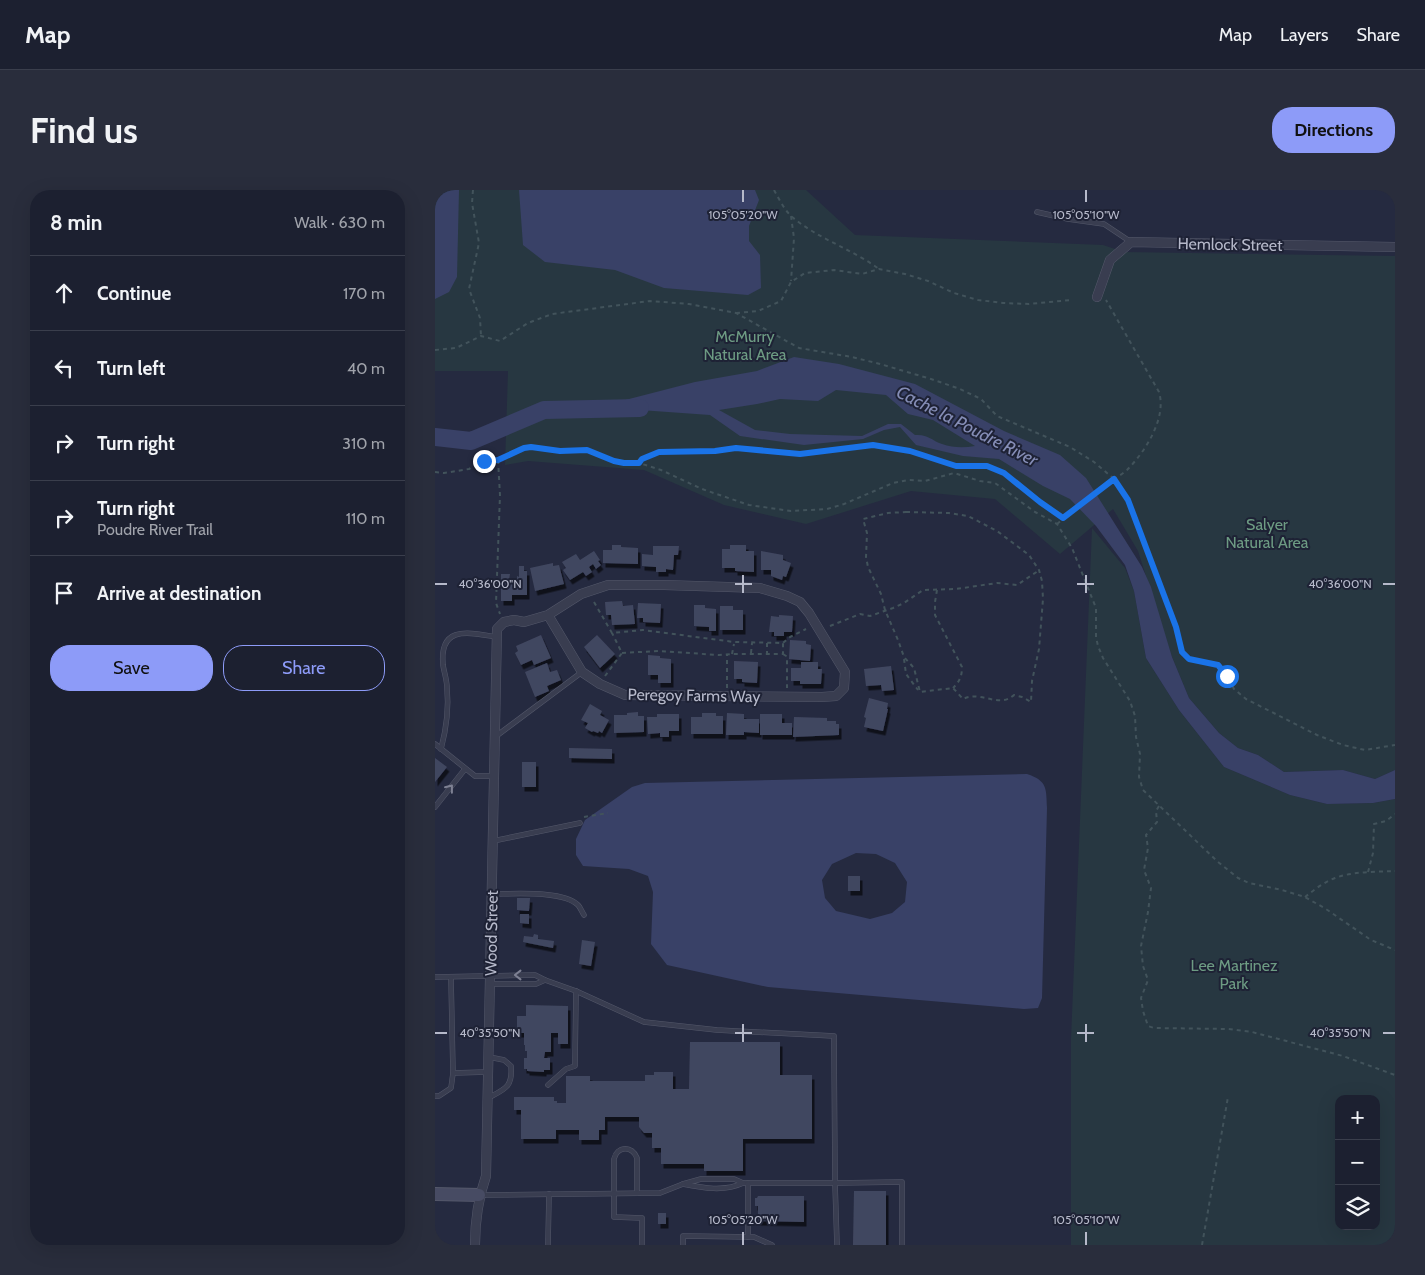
<!DOCTYPE html>
<meta charset="utf-8">
<style>
body{margin:0;font-family:Cabin,sans-serif;background:#292d3c;color:#f1f3f6}
.controls{position:absolute;right:15px;bottom:15px;display:grid;overflow:hidden;border-radius:10px;box-shadow:0 5px 20px #0002}
.controls button{width:45px;height:45px;display:grid;place-items:center;padding:0;border:0;border-bottom:1px solid #3a3e4c;background:#1c2030;color:#f1f3f6;font:25px sans-serif}
.stop{position:absolute;width:15px;height:15px;margin:-11px;border:4px solid #1a73e8;border-radius:50%;background:#fff}
.stop.end{background:#1a73e8;border-color:#fff;box-shadow:0 1px 5px #0008}
.list{margin:0;padding:0;list-style:none}
h2{display:flex;justify-content:space-between;align-items:center;height:65px;margin:0;padding:0 20px;font-size:21px}
h2 small{font-size:16px;font-weight:400;color:#a0a3ab}
.list li{display:grid;grid-template-columns:32px 1fr auto;gap:15px;align-items:center;box-sizing:border-box;height:75px;padding:0 20px;border-top:1px solid #3a3e4c}
.list b{display:block;font-size:19px;white-space:nowrap}
.list p{margin:0;font-size:16px;white-space:nowrap;color:#a0a3ab}
.list em{font-size:16px;font-style:normal;color:#a0a3ab}
.actions{display:flex;gap:10px;padding:15px 20px}
.actions a{flex:1;padding:11px 0;border:1px solid #8d9bf8;border-radius:20px;text-align:center;font-size:18px;color:#8d9bf8}
.actions .main{background:#8d9bf8;color:#111}
.icon{flex:none;width:28px;height:28px;fill:none;stroke:currentColor;stroke-width:2;stroke-linecap:round;stroke-linejoin:round}
.map{position:relative;flex:none;width:960px;height:1055px;overflow:hidden;border-radius:20px}
header{display:flex;align-items:center;gap:30px;box-sizing:border-box;height:70px;padding:0 25px;background:#1c2030;border-bottom:1px solid #3a3e4c}
header strong{font-size:24px}
nav{display:flex;gap:28px;margin-inline-start:auto;font-size:18px}
.intro{display:flex;align-items:center;justify-content:space-between;box-sizing:border-box;height:120px;padding:0 30px}
h1{margin:0;font-size:35px}
.button{padding:12px 22px;border-radius:20px;background:#8d9bf8;color:#111;font-size:18px;font-weight:700}
main{display:flex;gap:30px;padding:0 30px}
aside{flex:1;background:#1c2030;border-radius:20px;box-shadow:0 5px 20px #0002}
.map>svg:first-child{display:block}
</style>
<header>
<strong>Map</strong>
<nav><a>Map</a><a>Layers</a><a>Share</a></nav>
</header>
<div class="intro"><h1>Find us</h1><a class="button">Directions</a></div>
<main>
<aside>
<h2>8 min<small>Walk · 630 m</small></h2>
<ul class="list">
<li><svg class="icon" aria-label="ahead" viewBox="0 0 24 24"><path d="M12 20V5M6 11l6-6 6 6"/></svg><div><b>Continue</b></div><em>170 m</em></li>
<li><svg class="icon" aria-label="left" viewBox="0 0 24 24"><path d="M17 20v-9H6M10 6l-5 5 5 5"/></svg><div><b>Turn left</b></div><em>40 m</em></li>
<li><svg class="icon" aria-label="right" viewBox="0 0 24 24"><path d="M7 20v-9h11M14 6l5 5-5 5"/></svg><div><b>Turn right</b></div><em>310 m</em></li>
<li><svg class="icon" aria-label="right" viewBox="0 0 24 24"><path d="M7 20v-9h11M14 6l5 5-5 5"/></svg><div><b>Turn right</b><p>Poudre River Trail</p></div><em>110 m</em></li>
<li><svg class="icon" aria-label="arrive" viewBox="0 0 24 24"><path d="M6 21V4h12l-3 4 3 4H6"/></svg><div><b>Arrive at destination</b></div></li>
</ul>
<div class="actions"><a class="main">Save</a><a>Share</a></div>
</aside>
<div class="map">
<svg width="960" height="1055" viewBox="0 0 960 1055">
<defs>
<filter id="shadow"><feDropShadow dx="2.5" dy="4.5" stdDeviation="0" flood-color="#0009"/></filter>
</defs>
<rect width="100%" height="100%" fill="#252a40"/>
<g fill="#273741" fill-rule="evenodd">
<polygon points="0,0 371,0 420,45 668,55 689,62 960,66 960,580 940,589 908,580 849,582 823,565 803,558 784,543 754,508 737,467 703,361 678,319 625,364 560,309 476,301 371,334 289,315 209,280 93,271 70,275 73,181 0,181"/>
<path d="M657,338L690,378L699,401L711,468L744,520L789,577L855,605L892,614L938,613L960,609V1055H636V849ZM904,909H941V1036H904Z"/>
</g>
<g fill="#394167" fill-rule="evenodd">
<polygon points="0,0 24,0 22,87 14,102 0,109"/>
<polygon points="84,0 320,0 324,10 314,36 314,51 325,65 326,98 313,105 229,98 180,80 110,72 88,55"/>
<path d="M359,167L404,174L480,194L569,241L625,265L651,288L707,377L716,397L737,467L754,508L784,543L803,558L823,565L849,582L908,580L940,589L960,580V609L938,613L892,614L855,605L789,577L744,520L711,468L699,401L690,375L661,336L635,309L608,296L564,269L528,266L481,255L465,237L449,240L428,249L369,255L305,246L275,225L163,217L260,192L322,181ZM401,200L451,205L473,224L498,230L540,256C529,258 518,258 507,254C496,250 493,244 480,245L466,234H453L427,246L355,244L320,240L284,220L322,214L345,209L383,211Z"/>
<path d="M592,584C613,591 611,599 612,618L607,808L603,818L589,819L333,797L232,775L216,754L218,702L213,686L194,679L148,676L141,665V649L150,630L197,597L210,593ZM421,663L441,664L460,673L472,692L470,712L457,723L435,729L401,721L390,708L387,690L397,674Z"/>
</g>
<g fill="none" stroke-linecap="round" stroke-linejoin="round">
<polyline stroke="#394167" stroke-width="18" points="0,247 36,251 109,220 205,218"/>
</g>
<g fill="#414760" filter="url(#shadow)">
<polygon points="177,355 186,355 186,357 203,358 203,374 168,373 168,360 177,360"/>
<polygon points="295,355 311,355 311,361 319,361 319,382 300,381 300,378 287,378 287,359 295,359"/>
<polygon points="218,356 244,356 243,365 239,365 238,380 231,379 231,382 221,382 221,377 207,376 207,364 218,365"/>
<polygon points="159,361 165,370 163,371 166,375 161,379 158,374 154,377 157,382 151,386 148,382 135,390 128,380 131,378 127,372 141,364 145,370"/>
<polygon points="326,361 348,365 348,370 356,373 351,387 348,386 347,390 336,386 336,380 326,380"/>
<polygon points="118,373 118,376 124,375 129,394 100,401 95,378"/>
<polygon points="84,376 89,376 89,381 92,381 92,405 77,405 77,411 66,411 66,384 75,384 74,390 82,390 82,386 84,387"/>
<polygon points="187,411 188,416 198,415 200,434 177,435 176,425 171,425 170,412"/>
<polygon points="203,413 226,414 225,433 208,432 208,428 202,428"/>
<polygon points="259,415 270,415 270,418 281,419 281,441 274,441 274,437 259,436"/>
<polygon points="285,416 298,416 298,420 308,420 308,440 285,440"/>
<polygon points="344,425 358,426 357,442 349,442 349,446 339,446 339,442 334,442 336,426 344,427"/>
<polygon points="106,445 116,468 99,475 97,470 86,475 80,463 83,461 81,456"/>
<polygon points="162,445 180,464 165,478 149,457"/>
<polygon points="355,450 371,451 371,454 376,455 375,471 354,469"/>
<polygon points="213,465 225,466 225,468 236,469 236,493 223,493 223,485 213,485"/>
<polygon points="299,471 323,472 322,493 307,492 307,489 299,489"/>
<polygon points="366,472 383,472 383,479 387,479 386,494 365,494 365,491 356,491 356,478 366,478"/>
<polygon points="112,473 115,482 122,480 126,490 112,496 114,501 100,507 90,482"/>
<polygon points="456,476 459,500 447,501 446,495 431,496 429,479"/>
<polygon points="434,508 453,513 452,519 453,519 448,541 429,537 431,528 429,527"/>
<polygon points="155,514 167,521 165,525 174,530 167,543 164,541 163,543 158,541 157,542 150,538 153,533 146,530"/>
<polygon points="203,522 203,526 209,526 209,542 179,543 179,525 192,525 192,523"/>
<polygon points="267,523 281,523 281,526 288,526 288,544 256,544 256,527 267,527"/>
<polygon points="292,523 309,524 309,529 324,529 324,543 309,542 309,545 291,545"/>
<polygon points="222,524 244,524 244,541 234,541 234,547 225,547 225,543 213,544 212,527 222,527"/>
<polygon points="325,524 347,524 347,533 357,533 357,545 325,545"/>
<polygon points="359,527 392,528 392,531 401,531 401,534 404,534 404,545 358,547"/>
<polygon points="134,558 177,559 177,569 134,568"/>
<polygon points="0,568 12,577 0,592"/>
<rect x="87" y="572" width="14" height="25"/>
<rect x="413" y="686" width="12" height="15"/>
<polygon points="82,708 95,708 94,721 82,720"/>
<polygon points="85,724 94,724 94,734 85,733"/>
<polygon points="99,744 103,745 103,749 119,751 118,758 88,752 89,746 98,747"/>
<polygon points="147,750 160,752 156,776 144,774"/>
<polygon points="91,815 133,816 133,854 123,854 123,843 116,843 116,862 110,862 109,868 115,868 115,880 109,880 109,882 92,881 92,879 89,879 89,868 92,868 92,861 90,861 90,855 89,855 89,843 82,843 82,826 91,826"/>
<polygon points="255,852 345,852 345,885 377,885 377,949 308,949 308,981 269,981 269,974 226,974 226,958 217,958 217,943 209,943 204,937 204,927 170,927 170,940 164,940 164,950 144,950 144,940 121,940 121,949 86,949 86,920 79,920 79,907 119,907 119,911 122,911 122,913 131,913 131,886 155,886 155,891 210,891 210,885 219,885 219,882 238,882 238,899 254,899"/>
<polygon points="419,1001 451,1001 451,1055 418,1055"/>
<polygon points="323,1006 369,1006 369,1032 323,1031 323,1016 320,1016 320,1008 322,1008"/>
<rect x="223" y="1023" width="8" height="11"/>
</g>
<g fill="none" stroke-linecap="round" stroke-linejoin="round">
<defs>
<g id="lane">
<polyline points="602,22 633,29 669,34 696,52"/>
<polyline points="60,547 147,482"/>
<polyline points="0,554 40,586 59,586"/>
<path d="M6,559C11,540 14,518 12,498C12,490 9,482 8,475C4,434 35,443 62,447"/>
<polyline points="0,617 30,579"/>
<polyline points="58,651 145,633"/>
<path d="M57,704C78,704 128,700 143,715C145,717 147,722 149,725"/>
<polyline points="0,787 100,785 110,790 101,794 55,794"/>
<polyline points="16,788 18,883"/>
<polyline points="110,790 141,801 209,832 282,840 399,846 400,993 308,993"/>
<polyline points="113,895 131,879 140,876 141,801"/>
<polyline points="0,906 4,906 16,898 18,883 52,882"/>
<path d="M53,908C70,899 78,897 76,876L69,870L54,867"/>
<path d="M266,989H299L308,993C289,1002 268,998 248,994Z"/>
<polyline points="313,993 313,1047"/>
<path d="M202,1003V968C197,955 182,956 179,969V1027L207,1028V1055"/>
<polyline points="46,1005 225,1003 248,994"/>
<polyline points="113,1055 114,1004"/>
<polyline points="248,1055 248,1046 319,1047 337,1055"/>
<polyline points="402,1055 400,993 467,992 467,1055"/>
</g>
<g id="street">
<polyline points="662,107 675,70 696,52 960,57"/>
<path d="M40,1055C40,1031 43,1009 51,986L62,439L69,432L79,430L89,432L113,425L146,404L173,395H229L325,398L352,406L365,412L374,423L410,482L409,498L401,506L387,507L190,505L165,494L147,482L113,425"/>
</g>
<polyline id="secondary" points="0,1004 44,1005"/>
</defs>
<use href="#lane" stroke="#54586a" stroke-width="5.5"/>
<use href="#street" stroke="#54586a" stroke-width="10"/>
<use href="#secondary" stroke="#54586a" stroke-width="14"/>
<g stroke="#42535b" stroke-width="2" stroke-dasharray="4 4" stroke-linecap="butt">
<polyline points="38,0 37,13 44,53 34,99 45,128 46,146"/>
<path d="M339,0C344,9 349,19 356,26C381,48 417,59 444,79"/>
<polyline points="356,26 359,48 356,91"/>
<polyline points="301,123 323,121 346,111 356,92 370,83 399,80 427,84 444,79 470,84 493,91 519,103 543,110 568,113 594,114 636,110"/>
<polyline points="0,160 21,158 46,146 65,151 93,133 117,124 215,111 254,114 301,123 364,158 417,167 445,174 496,189 525,199 546,209 562,226 635,257 659,272 679,289 693,310 741,437 747,461 754,469 783,475 792,486 799,499 811,509 882,545 908,555 930,560 960,555"/>
<polyline points="63,270 65,305 61,413 65,424"/>
<polyline points="204,273 207,269 224,262 280,261 301,258 365,264 438,255 475,261 521,276 552,276 569,283 605,312 628,328"/>
<polyline points="0,282 9,283 34,279 45,273 63,270 89,258 96,257 125,261 152,260 179,271 189,273 204,273 226,280 267,299 314,315 356,321 392,319 409,314 458,293 474,290 490,291 519,283 545,291 560,293 600,322 622,334 637,358 661,418 661,447 663,456 668,468 695,511 700,526 701,547 705,564 704,587 708,600 783,672 803,688 814,693 847,700 870,707 891,719 936,750 960,760"/>
<path d="M471,322L514,323L533,326L562,341L594,365L604,380L607,391L608,409L604,459L597,491L596,512L587,507L579,505C563,519 547,500 528,509L518,498L485,502L479,478L469,467L463,450L450,420L446,404L433,377L431,367L432,343L428,329L453,323Z"/>
<path d="M622,334C638,320 656,307 673,293C679,289 686,285 692,280C710,262 732,228 724,202L671,110"/>
<path d="M502,400L500,412V425L527,477C527,487 524,492 518,498"/>
<polyline points="159,412 177,443 208,440 299,452 348,453 355,447 371,439"/>
<polyline points="395,436 425,424 435,426 458,418 469,413 488,400 521,399 562,393 582,395 603,381"/>
<polyline points="332,453 332,463"/>
<polyline points="187,463 223,461 284,465 297,464 348,464 348,453"/>
<polyline points="316,463 317,453"/>
<polyline points="297,464 299,454"/>
<polyline points="348,464 351,466 352,470 352,498"/>
<polyline points="469,469 471,484 483,500"/>
<polyline points="170,486 187,463 177,443"/>
<polyline points="292,498 292,465"/>
<polyline points="724,616 721,621 722,632 711,645 713,658 709,680 716,698 713,722 706,756 708,776 713,790 706,808 708,821 713,836 719,838 793,839 817,842 908,866 960,885"/>
<polyline points="149,627 173,623"/>
<polyline points="933,682 938,663 939,634 951,631 960,624"/>
<path d="M870,707C879,700 889,692 900,688C919,681 941,682 960,681"/>
<polyline points="767,1055 793,907"/>
<polyline points="949,1055 957,1055"/>
</g>
<use href="#lane" stroke="#393d50" stroke-width="4.5"/>
<use href="#street" stroke="#393d50" stroke-width="9"/>
<use href="#secondary" stroke="#474b63" stroke-width="12"/>
</g>
<defs><path id="oneway-chevron" d="M-2-3.5L2.5 0L-2 3.5" fill="none" stroke-width="1.6" stroke-linecap="round" stroke-linejoin="round" transform="scale(1.25)"/></defs>
<g stroke="#7e8193">
<use href="#oneway-chevron" transform="translate(15 598) rotate(-52)"/>
<use href="#oneway-chevron" transform="translate(83 785) rotate(180)"/>
</g>
<g fill="none" stroke-linecap="round" stroke-linejoin="round">
<polyline stroke="#1a73e8" stroke-width="6" points="49,271 63,270 89,258 96,257 125,261 152,260 179,271 189,273 204,273 207,269 224,262 280,261 301,258 365,264 438,255 475,261 521,276 552,276 569,283 605,312 628,328 679,289 693,310 741,437 747,462 754,469 783,475 792,486"/>
</g>
<path fill="none" stroke="#b6b9ca" stroke-width="2" d="M308,0V12M651,0V12M308,385V403M651,385V403M0,394H12M300,394H317M642,394H659M948,394H960M308,834V852M651,834V852M0,843H12M300,843H317M642,843H659M948,843H960M308,1042V1055M651,1042V1055"/>
<g text-anchor="middle" stroke-width="4" stroke-linejoin="round" paint-order="stroke">
<g font-size="16" fill="#b6b9ca" stroke="#1e2235">
<text transform="translate(795 54) rotate(1)" y="6">Hemlock Street</text>
<text transform="translate(259 505) rotate(1)" y="6">Peregoy Farms Way</text>
<text transform="translate(56 743) rotate(-89)" y="6">Wood Street</text>
</g>
<g font-size="16" fill="#6d9b83" stroke="#1e2235">
<text x="310" y="152">McMurry<tspan x="310" dy="18">Natural Area</tspan></text>
<text x="832" y="340">Salyer<tspan x="832" dy="18">Natural Area</tspan></text>
<text x="799" y="781">Lee Martinez<tspan x="799" dy="18">Park</tspan></text>
</g>
<g font-size="18" font-style="italic" fill="#858db6" stroke="#1e2235">
<text transform="translate(532 236) rotate(27)" y="6">Cache la Poudre River</text>
</g>
</g>
<g font-size="12" text-anchor="middle" fill="#b6b9ca" stroke="#1e2235" stroke-width="4" stroke-linejoin="round" paint-order="stroke">
<text x="308" y="29">105°05'20"W</text>
<text x="651" y="29">105°05'10"W</text>
<text x="55" y="398">40°36'00"N</text>
<text x="905" y="398">40°36'00"N</text>
<text x="55" y="847">40°35'50"N</text>
<text x="905" y="847">40°35'50"N</text>
<text x="308" y="1034">105°05'20"W</text>
<text x="651" y="1034">105°05'10"W</text>
</g>
</svg>
<div class="controls">
<button>+</button>
<button>−</button>
<button><svg class="icon" aria-label="layers" viewBox="0 0 24 24"><path d="M12 4l9 5-9 5-9-5zM3 14l9 5 9-5"/></svg></button>
</div>
<div class="stop" style="left:792px;top:486px"></div>
<div class="stop end" style="left:49px;top:271px"></div>
</div>
</main>
